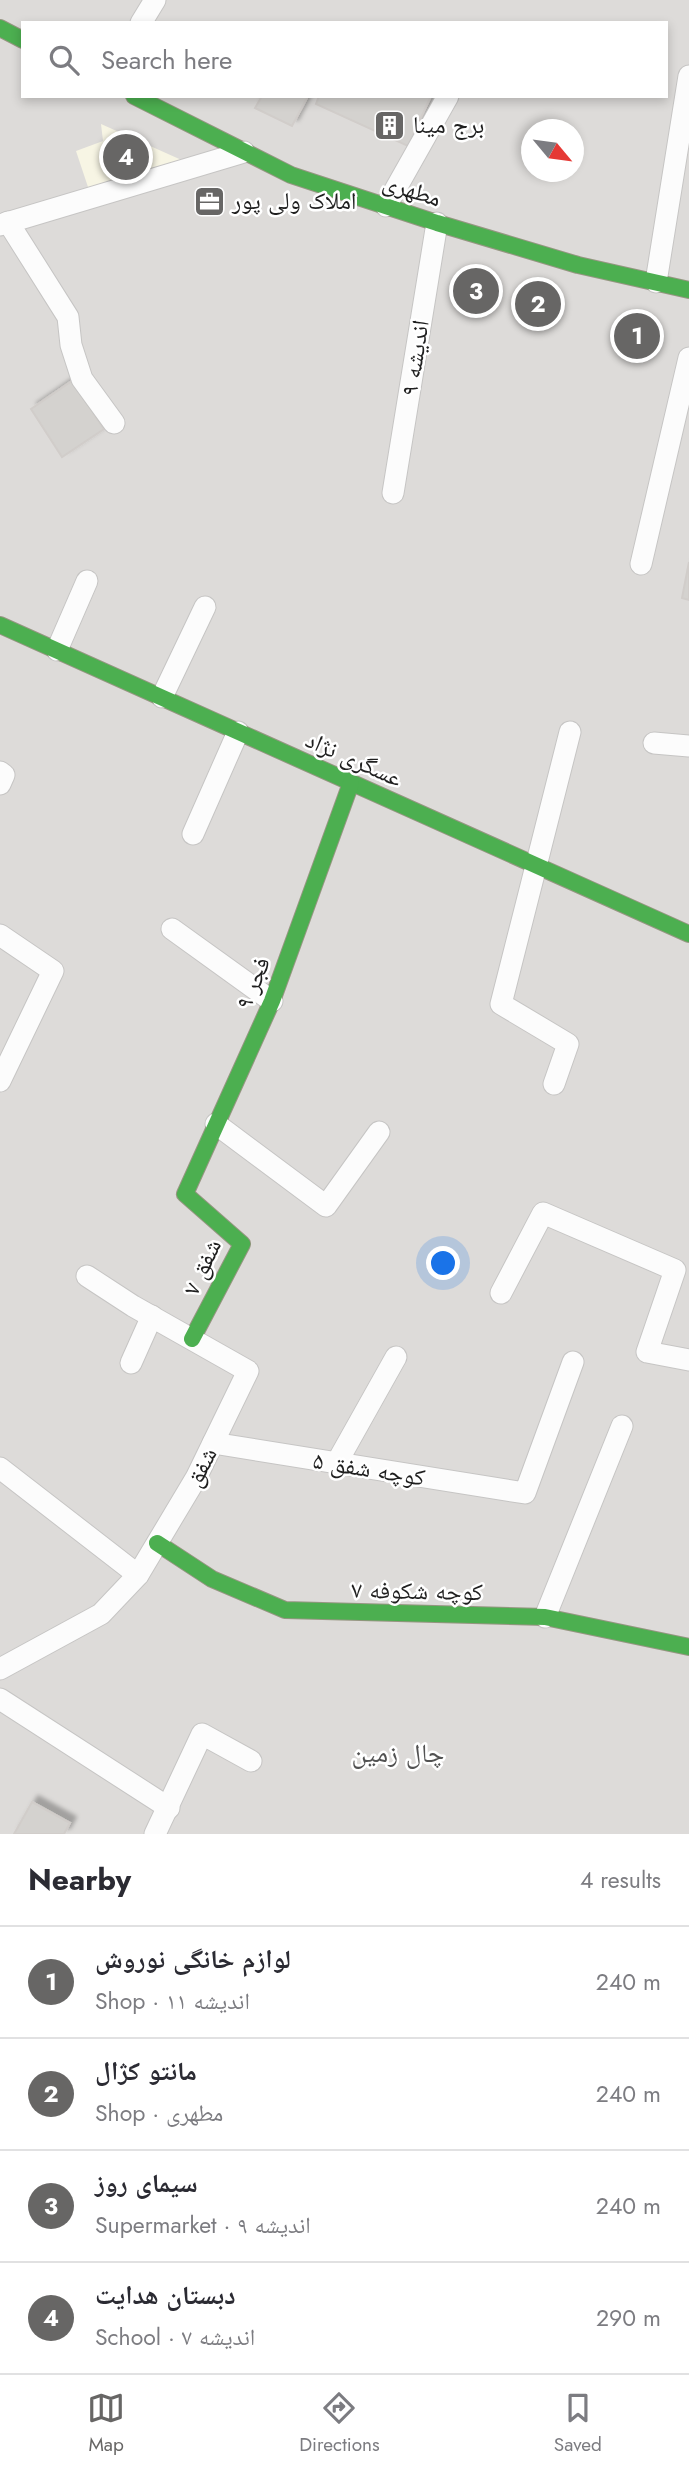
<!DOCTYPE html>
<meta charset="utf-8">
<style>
body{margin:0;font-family:Jost,"Noto Naskh Arabic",sans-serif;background:#f2f2f3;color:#2b2b33}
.compass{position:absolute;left:521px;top:119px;width:63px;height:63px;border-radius:50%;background:#fff;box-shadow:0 4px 10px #0003;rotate:119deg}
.you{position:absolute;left:444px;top:1264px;width:24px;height:24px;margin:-18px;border:5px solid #fff;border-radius:50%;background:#1a73e8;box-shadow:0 0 0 10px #1a73e833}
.badge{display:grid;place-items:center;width:46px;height:46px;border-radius:50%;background:#676665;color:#fff;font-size:23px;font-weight:700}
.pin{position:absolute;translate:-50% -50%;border:4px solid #fff;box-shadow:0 2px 7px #0006}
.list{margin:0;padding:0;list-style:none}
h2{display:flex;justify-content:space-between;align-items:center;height:91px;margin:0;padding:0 28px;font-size:30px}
h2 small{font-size:23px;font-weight:400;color:#7c7c81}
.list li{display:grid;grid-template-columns:46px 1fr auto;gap:21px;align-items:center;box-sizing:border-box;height:112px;padding:0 28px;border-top:2px solid #e1e1e2}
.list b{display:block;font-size:26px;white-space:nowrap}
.list p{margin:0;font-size:23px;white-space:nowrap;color:#7c7c81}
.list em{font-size:23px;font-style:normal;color:#7c7c81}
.icon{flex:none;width:38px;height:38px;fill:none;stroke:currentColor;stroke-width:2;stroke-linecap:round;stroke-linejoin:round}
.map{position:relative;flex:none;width:689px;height:1834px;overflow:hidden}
.search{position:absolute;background:#fff;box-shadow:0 4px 10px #0003;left:21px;right:21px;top:21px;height:77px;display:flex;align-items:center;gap:18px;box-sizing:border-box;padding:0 24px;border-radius:0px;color:#7c7c81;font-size:26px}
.sheet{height:539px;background:#fff}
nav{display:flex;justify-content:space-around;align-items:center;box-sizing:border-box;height:98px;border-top:2px solid #e1e1e2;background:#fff;font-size:19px;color:#7c7c81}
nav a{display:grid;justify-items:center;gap:4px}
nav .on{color:#676665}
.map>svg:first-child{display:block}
</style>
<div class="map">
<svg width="689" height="1834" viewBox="0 0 689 1834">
<defs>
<filter id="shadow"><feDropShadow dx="6" dy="-6" stdDeviation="2" flood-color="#0004"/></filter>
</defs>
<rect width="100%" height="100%" fill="#eeebe8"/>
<path fill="#dddbd9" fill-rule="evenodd" d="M0,0H689V1834H0ZM23,23H666V96H23ZM532,130H574V172H532Z"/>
<polygon fill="#f7f5e4" points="101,124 186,162 92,199 76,151 103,141"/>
<g fill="#d4d2cf" stroke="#d1cdca" stroke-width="2" filter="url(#shadow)">
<polygon points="262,96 308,96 292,126 255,108"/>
<polygon points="319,96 431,96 408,146 316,104"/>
<polygon points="72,381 104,429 62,457 31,409"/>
<polygon points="689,562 689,600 682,598"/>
<polygon points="32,1802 70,1823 64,1834 14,1834"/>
</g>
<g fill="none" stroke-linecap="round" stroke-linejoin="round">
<defs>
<g id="street">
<polyline points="141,23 155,0"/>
<polyline points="386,206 448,96"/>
<polyline points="8,222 68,317 71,345 82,379 114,423"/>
<polyline points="0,225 244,152"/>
<polyline points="656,282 689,76"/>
<polyline points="393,493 437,223"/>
<polyline points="641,564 689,358"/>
<polyline points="57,650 87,581"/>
<polyline points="162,697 205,607"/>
<polyline points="654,743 689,746"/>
<polyline points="0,772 4,775 0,784"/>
<polyline points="193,834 238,732"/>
<polyline points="172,929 272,1001"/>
<polyline points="0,935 53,971 0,1081"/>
<polyline points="554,1084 568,1044 501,1004 570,732"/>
<polyline points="216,1124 326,1206 379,1132"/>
<polyline points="501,1293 543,1213 675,1270 647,1352 689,1360"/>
<polyline points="131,1363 152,1316"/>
<polyline points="213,1443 525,1493 573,1362"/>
<polyline points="336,1464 396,1357"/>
<polyline points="0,1468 138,1575"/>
<polyline points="545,1617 622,1426"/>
<polyline points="0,1669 101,1614 138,1575 196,1478 248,1371 133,1306 87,1276"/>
<polyline points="0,1699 169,1808"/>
<polyline points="155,1834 202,1734 251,1761"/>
</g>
<g id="fast">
<polyline points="0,28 23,40"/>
<polyline points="134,96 291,175 437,223 578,265 689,290"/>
<polyline points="0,625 689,934"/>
<polyline points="192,1339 242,1244 185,1194 272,1001 351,783"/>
<polyline points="157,1543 212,1579 285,1610 545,1617 689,1647"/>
</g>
</defs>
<use href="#street" stroke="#c6c5c4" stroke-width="23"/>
<use href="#fast" stroke="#959681" stroke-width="18"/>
<use href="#street" stroke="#fcfcfc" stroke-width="21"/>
<use href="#fast" stroke="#4caf50" stroke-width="16"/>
</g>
<defs>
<symbol id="building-square" viewBox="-11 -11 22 22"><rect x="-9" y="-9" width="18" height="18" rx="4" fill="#676665" stroke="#fff"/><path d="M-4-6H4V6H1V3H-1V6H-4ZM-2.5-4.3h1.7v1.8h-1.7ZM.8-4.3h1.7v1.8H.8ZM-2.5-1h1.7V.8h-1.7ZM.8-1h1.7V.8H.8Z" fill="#fff"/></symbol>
<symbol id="office-square" viewBox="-11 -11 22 22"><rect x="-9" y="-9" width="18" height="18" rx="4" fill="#676665" stroke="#fff"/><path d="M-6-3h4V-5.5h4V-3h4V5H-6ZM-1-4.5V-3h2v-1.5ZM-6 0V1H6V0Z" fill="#fff"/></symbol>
</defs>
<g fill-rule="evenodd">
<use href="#building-square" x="372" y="108" width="35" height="35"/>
<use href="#office-square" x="192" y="184" width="35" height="35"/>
</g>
<g text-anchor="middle" stroke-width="5" stroke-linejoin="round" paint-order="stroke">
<g font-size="24" fill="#1f1f1f" stroke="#fff" text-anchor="start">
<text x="413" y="133">برج مینا</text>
<text x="232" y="209">املاک ولی پور</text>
</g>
<g font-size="24" fill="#1f1f1f" stroke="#fff">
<text transform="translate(412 190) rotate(18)" y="8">مطهری</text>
<text transform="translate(415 358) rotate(-81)" y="8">اندیشه ۹</text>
<text transform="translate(354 759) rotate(24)" y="8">عسگری نژاد</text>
<text transform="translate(253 983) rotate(-68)" y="8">فجر ۹</text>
<text transform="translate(202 1267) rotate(-65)" y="8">شفق ۷</text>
<text transform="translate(201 1467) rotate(-63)" y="8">شفق</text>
<text transform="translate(369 1469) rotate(9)" y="8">کوچه شفق ۵</text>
<text transform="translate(417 1591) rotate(1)" y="8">کوچه شکوفه ۷</text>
</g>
<g font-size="26" fill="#525252" stroke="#fff">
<text x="398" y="1762">چال زمین</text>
</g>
</g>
</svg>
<svg class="compass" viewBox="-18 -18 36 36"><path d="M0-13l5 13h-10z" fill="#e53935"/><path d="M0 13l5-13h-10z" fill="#7c7c81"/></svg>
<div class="you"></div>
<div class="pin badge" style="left:637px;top:336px">1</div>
<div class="pin badge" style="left:538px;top:304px">2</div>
<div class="pin badge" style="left:476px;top:291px">3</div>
<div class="pin badge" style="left:126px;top:157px">4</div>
<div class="search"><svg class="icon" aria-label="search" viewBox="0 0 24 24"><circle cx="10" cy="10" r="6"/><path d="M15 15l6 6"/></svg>Search here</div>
</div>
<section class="sheet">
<h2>Nearby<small>4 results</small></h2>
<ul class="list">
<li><span class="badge">1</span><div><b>لوازم خانگی نوروش</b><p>Shop · اندیشه ۱۱</p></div><em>240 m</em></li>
<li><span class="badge">2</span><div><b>مانتو کژال</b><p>Shop · مطهری</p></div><em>240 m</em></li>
<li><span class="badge">3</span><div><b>سیمای روز</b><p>Supermarket · اندیشه ۹</p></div><em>240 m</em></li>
<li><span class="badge">4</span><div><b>دبستان هدایت</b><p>School · اندیشه ۷</p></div><em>290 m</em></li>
</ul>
</section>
<nav>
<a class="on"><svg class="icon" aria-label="map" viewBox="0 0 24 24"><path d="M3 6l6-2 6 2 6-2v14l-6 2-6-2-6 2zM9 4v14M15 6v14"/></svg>Map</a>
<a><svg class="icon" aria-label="directions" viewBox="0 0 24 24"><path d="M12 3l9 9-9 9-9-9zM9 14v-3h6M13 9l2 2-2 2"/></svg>Directions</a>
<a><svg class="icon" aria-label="saved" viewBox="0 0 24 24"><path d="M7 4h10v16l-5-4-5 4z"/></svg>Saved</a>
</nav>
